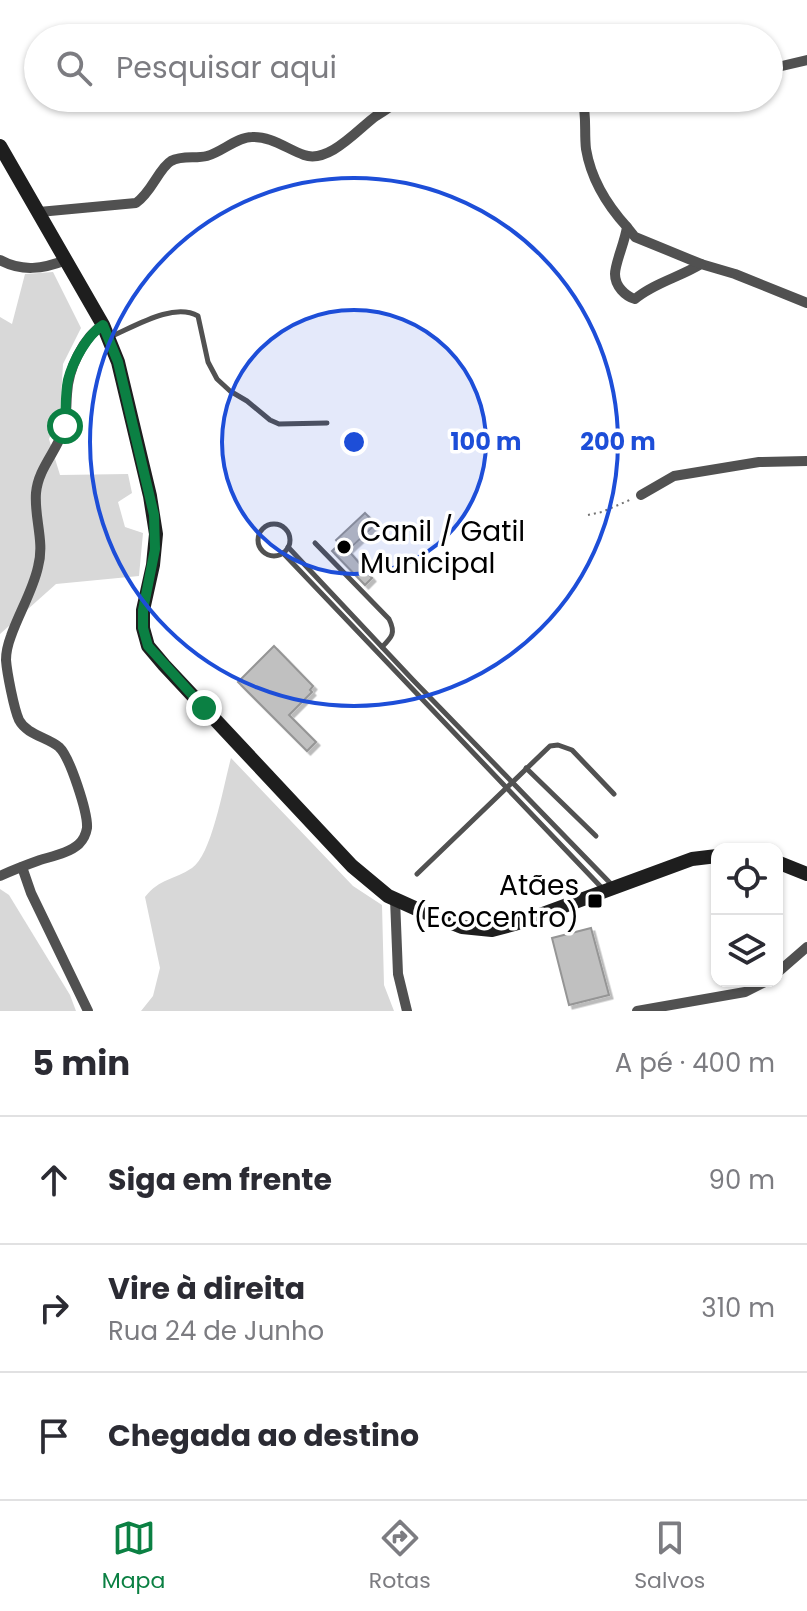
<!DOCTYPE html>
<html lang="pt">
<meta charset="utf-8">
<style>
body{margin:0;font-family:Poppins,sans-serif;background:#f2f2f3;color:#2b2b33}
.controls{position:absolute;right:24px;bottom:24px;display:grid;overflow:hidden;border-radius:16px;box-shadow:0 2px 6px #0004}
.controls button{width:72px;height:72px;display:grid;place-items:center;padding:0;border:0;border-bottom:2px solid #e1e1e2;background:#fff;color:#2b2b33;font:40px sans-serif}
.stop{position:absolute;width:24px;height:24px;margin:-18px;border:6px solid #0b8043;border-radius:50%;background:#fff}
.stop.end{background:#0b8043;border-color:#fff;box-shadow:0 2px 8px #0008}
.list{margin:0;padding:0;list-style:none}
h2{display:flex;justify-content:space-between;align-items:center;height:104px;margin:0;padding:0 32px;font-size:34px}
h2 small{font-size:26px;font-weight:400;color:#7c7c81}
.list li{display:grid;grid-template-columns:52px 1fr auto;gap:24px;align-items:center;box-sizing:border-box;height:128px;padding:0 32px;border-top:2px solid #e1e1e2}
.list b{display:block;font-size:30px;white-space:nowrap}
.list p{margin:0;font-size:26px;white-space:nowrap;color:#7c7c81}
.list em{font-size:26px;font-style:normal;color:#7c7c81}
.icon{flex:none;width:44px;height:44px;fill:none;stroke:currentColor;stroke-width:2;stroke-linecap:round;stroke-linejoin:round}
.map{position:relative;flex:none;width:807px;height:1011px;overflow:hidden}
.search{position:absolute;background:#fff;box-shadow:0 2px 6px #0004;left:24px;right:24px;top:24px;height:88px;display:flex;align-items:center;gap:20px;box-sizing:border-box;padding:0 28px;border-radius:44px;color:#7c7c81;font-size:30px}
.sheet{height:488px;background:#fff}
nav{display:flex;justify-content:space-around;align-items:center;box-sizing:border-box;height:112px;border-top:2px solid #e1e1e2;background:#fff;font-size:22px;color:#7c7c81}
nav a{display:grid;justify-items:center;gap:4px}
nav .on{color:#0b8043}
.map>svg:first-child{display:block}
</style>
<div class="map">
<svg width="807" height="1011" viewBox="0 0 807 1011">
<defs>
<filter id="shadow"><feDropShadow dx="3.5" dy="3.5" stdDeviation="0" flood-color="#0004"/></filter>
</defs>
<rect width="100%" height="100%" fill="#fff"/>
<g fill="#d8d8d8">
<polygon points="53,272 81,328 63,364 60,415 49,439 60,475 128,474 132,493 118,502 125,527 143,533 139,576 56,584 0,634 0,317 12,324 25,274"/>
<path d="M231,758L353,886L382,905L384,985L394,1011H141L153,996L160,968L145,897C160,878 174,880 192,868C212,855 224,783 231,758Z"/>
<polygon points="0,889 9,895 70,995 76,1011 0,1011"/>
</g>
<g fill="#c0c0c0" stroke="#959595" stroke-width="2" filter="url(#shadow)">
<polygon points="365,513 376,524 348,550 372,578 365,585 332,551 339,544 336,540"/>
<polygon points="274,646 313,686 310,690 312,692 289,715 316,742 307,751 238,682"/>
<polygon points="591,928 609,995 569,1005 552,938"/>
</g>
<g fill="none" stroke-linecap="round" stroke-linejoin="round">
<polyline stroke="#737373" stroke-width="2" stroke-dasharray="2 4" stroke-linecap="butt" points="588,515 602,512 632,499"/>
<g stroke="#515151" stroke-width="5">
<path d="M110,337C134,327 173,302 198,316L208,362L217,379L230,391L247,401L270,420L279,424L327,423"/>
<circle cx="274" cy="540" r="16"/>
<path d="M315,543L389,619C396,633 392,637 382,647"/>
<polyline points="288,547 413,680 614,887"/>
<polyline points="283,553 602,888"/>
<polyline points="526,768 596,836"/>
<polyline points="417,874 550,746 558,745 572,750 614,794"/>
</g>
<g stroke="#515151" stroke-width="10">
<polyline points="769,69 807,60"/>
<path d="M582,98C587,114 584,132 586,149C591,179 607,205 627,227C625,242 615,263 615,274C615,286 625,296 635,299C654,283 680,277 701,264L735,274L807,303"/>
<path d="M39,212L136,203C152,192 159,168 171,161C182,155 196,159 207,156C222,152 237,137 252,137C271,136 287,149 304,155C329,164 358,129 376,116C385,110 393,106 401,98"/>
<polyline points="627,227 635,237 701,264"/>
<path d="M0,260C22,272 43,269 66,260"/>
<polyline points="641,495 674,476 759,462 807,461"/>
<polyline points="22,867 31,893 88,1011"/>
<path d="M0,876C13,870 26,865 40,860C53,856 69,853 79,844C84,839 86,834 87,828C88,813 70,757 59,747C47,737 27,735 19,720C14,709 7,673 6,660C6,651 8,644 11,636C19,613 33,590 38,567C45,542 34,518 36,493C38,469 56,452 63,431C67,419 66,406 67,394C68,370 83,337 103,325"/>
<polyline points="395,899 398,974 407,1011"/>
<polyline points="777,973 807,947"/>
<polyline points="637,1011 745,992 767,981"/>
</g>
<g stroke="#1e1e1e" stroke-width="14">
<polyline points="0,146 103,325 118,362 150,496 156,534 153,565 143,610 143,628 148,646 164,665 352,866 388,896 419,910 462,927 492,930 518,923 692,859 717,856"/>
<polyline points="777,862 807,874"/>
</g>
</g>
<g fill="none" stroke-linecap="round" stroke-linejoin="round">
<path stroke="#0b8043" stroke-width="10" d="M65,426C66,411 65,395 68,380C73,361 87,335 103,325L118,362L154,515L155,549L143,610V628L148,646L204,708"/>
</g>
<circle cx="354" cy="442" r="132" fill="#1d4ed8" fill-opacity=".12"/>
<g fill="none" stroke="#1d4ed8" stroke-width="4">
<circle cx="354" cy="442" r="132"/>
<circle cx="354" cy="442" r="264"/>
</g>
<g fill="#000" stroke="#fff" stroke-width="3">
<circle cx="344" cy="547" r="8"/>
<rect x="587" y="893" width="16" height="16" rx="4"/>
</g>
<g text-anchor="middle" stroke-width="7" stroke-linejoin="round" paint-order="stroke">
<g font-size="28" fill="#000" stroke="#fff" text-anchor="start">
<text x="360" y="541">Canil / Gatil<tspan x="360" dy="32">Municipal</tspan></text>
<text x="579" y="895" text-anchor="end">Atães<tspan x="579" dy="32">(Ecocentro)</tspan></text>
</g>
</g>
<circle cx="354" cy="442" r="12" fill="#1d4ed8" stroke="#fff" stroke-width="4"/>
<g font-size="24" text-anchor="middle" font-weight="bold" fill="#1d4ed8" stroke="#fff" stroke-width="7" stroke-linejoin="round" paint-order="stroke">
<text x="486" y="450">100 m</text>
<text x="618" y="450">200 m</text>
</g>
</svg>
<div class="controls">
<button><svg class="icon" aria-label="locate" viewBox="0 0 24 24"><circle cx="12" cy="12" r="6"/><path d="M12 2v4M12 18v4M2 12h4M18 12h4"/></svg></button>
<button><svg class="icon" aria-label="layers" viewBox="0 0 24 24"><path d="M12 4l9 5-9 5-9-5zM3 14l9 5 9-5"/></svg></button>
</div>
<div class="stop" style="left:65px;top:426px"></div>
<div class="stop end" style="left:204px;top:708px"></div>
<div class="search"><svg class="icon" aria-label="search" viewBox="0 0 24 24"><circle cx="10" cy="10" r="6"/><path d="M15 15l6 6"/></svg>Pesquisar aqui</div>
</div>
<section class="sheet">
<h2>5 min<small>A pé · 400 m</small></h2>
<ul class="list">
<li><svg class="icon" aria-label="ahead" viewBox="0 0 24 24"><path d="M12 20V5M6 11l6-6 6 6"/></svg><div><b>Siga em frente</b></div><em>90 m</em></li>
<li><svg class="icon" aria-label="right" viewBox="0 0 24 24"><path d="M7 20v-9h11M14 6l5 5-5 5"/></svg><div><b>Vire à direita</b><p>Rua 24 de Junho</p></div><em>310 m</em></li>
<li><svg class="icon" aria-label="arrive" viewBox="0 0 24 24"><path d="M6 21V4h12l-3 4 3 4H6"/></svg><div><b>Chegada ao destino</b></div></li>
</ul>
</section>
<nav>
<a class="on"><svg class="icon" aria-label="map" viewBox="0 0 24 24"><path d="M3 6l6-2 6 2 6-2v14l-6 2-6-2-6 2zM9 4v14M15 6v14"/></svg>Mapa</a>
<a><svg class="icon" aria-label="directions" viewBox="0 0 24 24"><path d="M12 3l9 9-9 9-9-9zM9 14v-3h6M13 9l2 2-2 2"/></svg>Rotas</a>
<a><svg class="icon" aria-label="saved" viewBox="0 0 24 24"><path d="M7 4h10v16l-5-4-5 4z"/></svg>Salvos</a>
</nav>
